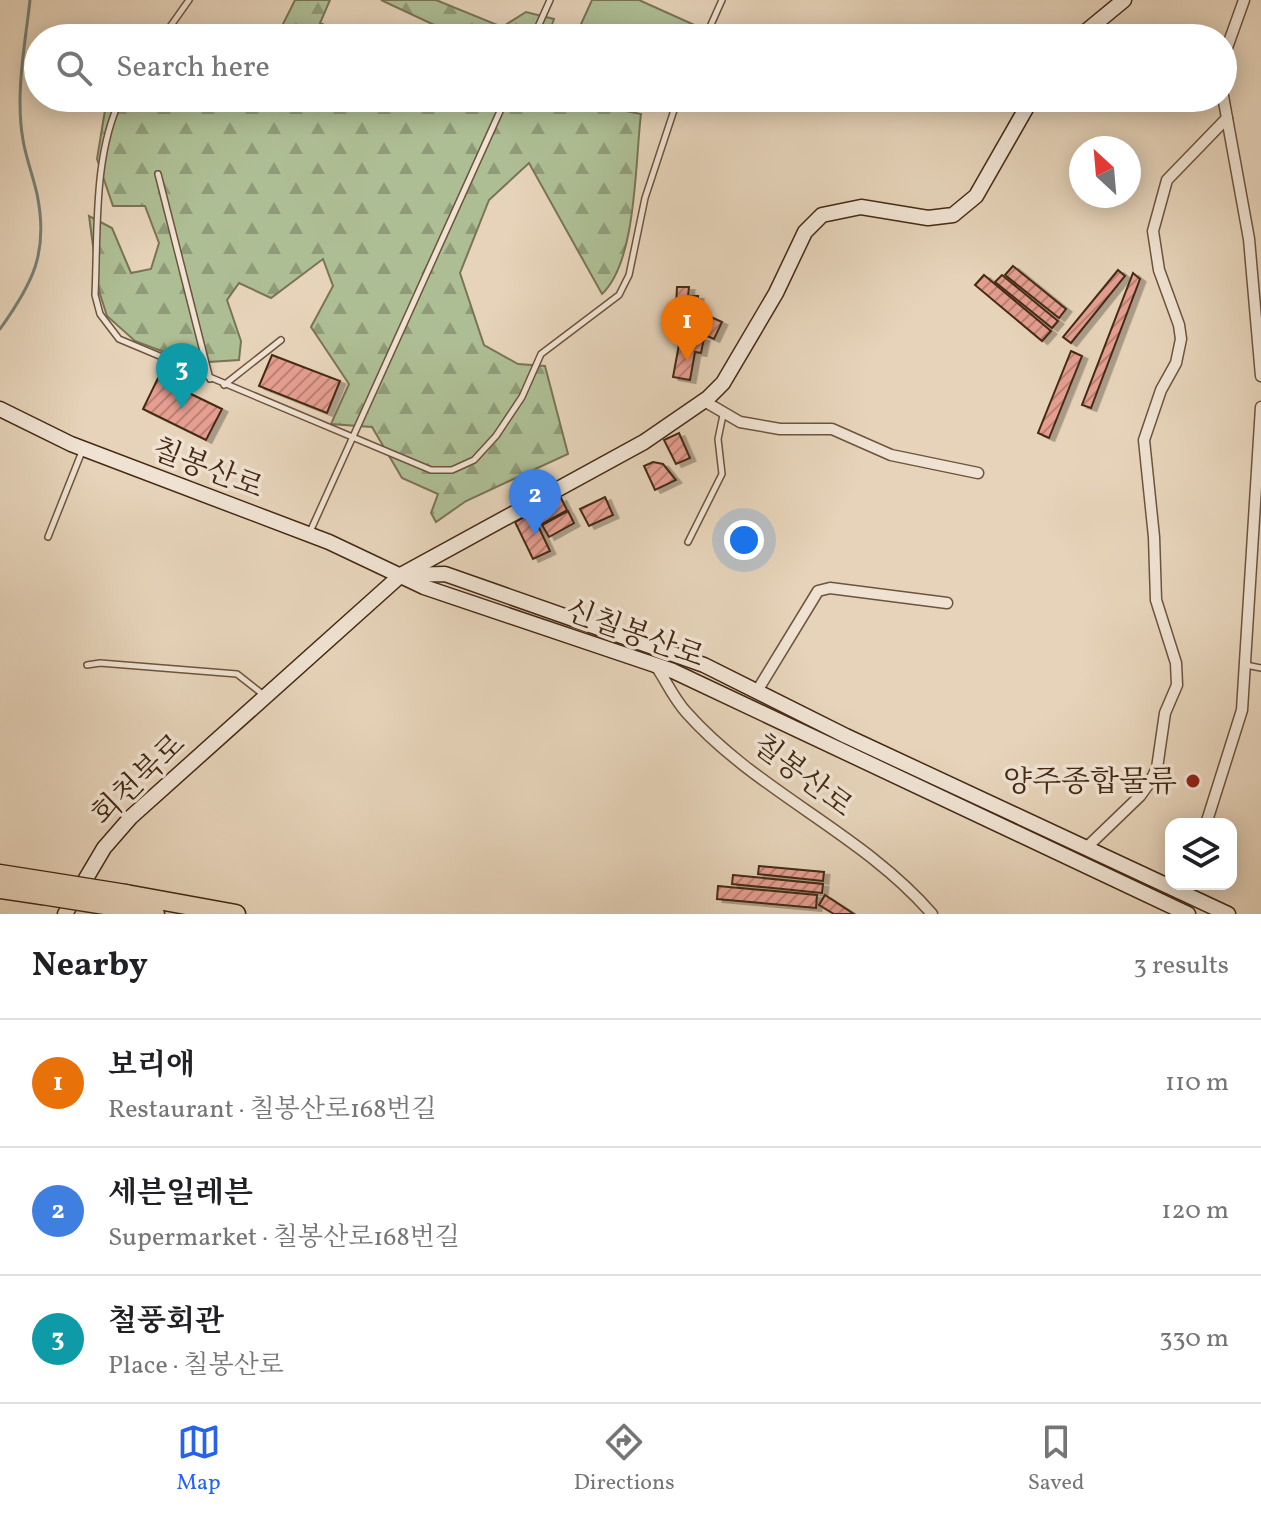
<!DOCTYPE html>
<meta charset="utf-8">
<style>
body{margin:0;font-family:Vollkorn,"Noto Serif KR",serif;background:#f2f2f2;color:#202124}
.controls{position:absolute;right:24px;bottom:24px;display:grid;overflow:hidden;border-radius:16px;box-shadow:0 4px 20px #0003}
.controls button{width:72px;height:72px;display:grid;place-items:center;padding:0;border:0;border-bottom:2px solid #e0e0e0;background:#fff;color:#202124;font:40px sans-serif}
.compass{position:absolute;left:1069px;top:136px;width:72px;height:72px;border-radius:50%;background:#fff;box-shadow:0 4px 20px #0003;rotate:334deg}
.you{position:absolute;left:744px;top:540px;width:28px;height:28px;margin:-20px;border:6px solid #fff;border-radius:50%;background:#1a73e8;box-shadow:0 0 0 12px #1a73e833}
.badge{display:grid;place-items:center;width:52px;height:52px;border-radius:50%;background:#2563eb;color:#fff;font-size:26px;font-weight:700}
.pin{position:absolute;translate:-50% -66px;filter:drop-shadow(0 2px 4px #0008)}
.pin::after{content:'';position:absolute;top:42px;width:28px;height:24px;background:inherit;clip-path:polygon(0 0,100% 0,50% 100%)}
.list{margin:0;padding:0;list-style:none}
h2{display:flex;justify-content:space-between;align-items:center;height:104px;margin:0;padding:0 32px;font-size:34px}
h2 small{font-size:26px;font-weight:400;color:#757577}
.list li{display:grid;grid-template-columns:52px 1fr auto;gap:24px;align-items:center;box-sizing:border-box;height:128px;padding:0 32px;border-top:2px solid #e0e0e0}
.list b{display:block;font-size:30px;white-space:nowrap}
.list p{margin:0;font-size:26px;white-space:nowrap;color:#757577}
.list em{font-size:26px;font-style:normal;color:#757577}
.icon{flex:none;width:44px;height:44px;fill:none;stroke:currentColor;stroke-width:2;stroke-linecap:round;stroke-linejoin:round}
.map{position:relative;flex:none;width:1261px;height:914px;overflow:hidden}
.search{position:absolute;background:#fff;box-shadow:0 4px 20px #0003;left:24px;right:24px;top:24px;height:88px;display:flex;align-items:center;gap:20px;box-sizing:border-box;padding:0 28px;border-radius:44px;color:#757577;font-size:30px}
.sheet{height:488px;background:#fff}
nav{display:flex;justify-content:space-around;align-items:center;box-sizing:border-box;height:112px;border-top:2px solid #e0e0e0;background:#fff;font-size:22px;color:#757577}
nav a{display:grid;justify-items:center;gap:4px}
nav .on{color:#2563eb}
.map>svg:first-child{display:block}
</style>
<div class="map">
<svg width="1261" height="914" viewBox="0 0 1261 914">
<defs>
<pattern id="forest-firs" width="22" height="20" patternUnits="userSpaceOnUse" patternTransform="scale(2)"><rect width="22" height="20" fill="#aebe94"/><path d="M5 1l3.5 6h-7zM16 11l3.5 6h-7z" fill="#8f9b78"/></pattern>
<pattern id="building-hatch" width="6" height="6" patternUnits="userSpaceOnUse" patternTransform="scale(2)"><rect width="6" height="6" fill="#e59e90"/><path d="M-1 1l2-2M0 6l6-6M5 7l2-2" fill="none" stroke="#bb8174"/></pattern>
<filter id="shadow"><feDropShadow dx="5.5" dy="3" stdDeviation="0" flood-color="#0004"/></filter>
</defs>
<rect width="100%" height="100%" fill="#e6d3b9"/>
<filter id="stains"><feTurbulence type="fractalNoise" baseFrequency=".0025" numOctaves="4"/><feColorMatrix values="0 0 0 0 .2 0 0 0 0 .09 0 0 0 0 .02 0 0 0 .5 -.17"/></filter>
<radialGradient id="worn" r=".72"><stop offset=".6" stop-color="#630" stop-opacity="0"/><stop offset="1" stop-color="#630" stop-opacity=".3"/></radialGradient>
<g fill="url(#forest-firs)" stroke="#7a7454" stroke-width="2">
<polygon points="295,0 330,0 320,23 353,38 276,38"/>
<polygon points="381,0 436,0 502,27 526,12 554,19 547,38 462,38"/>
<path d="M107,98H603L601,106L641,114C635,162 637,261 602,294L529,163L489,200L460,273L484,345L518,364L545,366L568,454L466,501L436,522L431,513L438,494L402,478L372,427L331,424L349,384L311,327L333,286L323,259L271,298L239,283L227,300L241,341L239,360L193,363L135,341L107,316L99,291L89,216L112,228L131,273L151,269L159,243L145,206H113L97,159Z"/>
</g>
<polygon fill="#aebe94" stroke="#7a7454" stroke-width="2" points="592,0 639,0 699,27 694,38 583,38 576,35"/>
<g fill="none" stroke-linecap="round" stroke-linejoin="round">
<path stroke="#767f74" stroke-width="3" d="M0,329C33,283 49,252 37,194C33,176 26,158 23,140C15,95 25,45 30,0"/>
</g>
<g fill="url(#building-hatch)" stroke="#452a14" stroke-width="2" filter="url(#shadow)">
<polygon points="1013,266 1066,309 1059,318 1005,275"/>
<polygon points="1118,270 1125,276 1071,343 1063,337"/>
<polygon points="1133,273 1140,279 1091,408 1082,405"/>
<polygon points="984,275 1051,331 1042,341 975,285"/>
<polygon points="1002,275 1058,321 1052,328 995,282"/>
<polygon points="677,287 689,287 688,296 698,296 697,307 676,306"/>
<polygon points="689,307 722,322 714,339 682,325"/>
<polygon points="681,334 704,338 701,353 695,352 690,380 673,377"/>
<polygon points="1071,351 1082,356 1049,438 1038,433"/>
<polygon points="272,355 340,381 327,413 259,386"/>
<polygon points="158,378 222,409 206,440 143,409"/>
<polygon points="679,433 690,458 676,464 664,440"/>
<polygon points="653,462 663,464 676,480 655,490 644,466"/>
<polygon points="605,497 613,515 589,526 580,509"/>
<polygon points="561,498 567,510 542,524 535,512"/>
<polygon points="568,511 574,523 549,537 542,525"/>
<polygon points="532,513 550,551 533,559 515,522"/>
<polygon points="759,866 824,872 823,881 758,874"/>
<polygon points="733,875 823,884 822,893 732,884"/>
<polygon points="718,886 817,895 816,908 717,899"/>
<polygon points="825,895 854,914 834,914 819,905"/>
</g>
<g fill="none" stroke-linecap="round" stroke-linejoin="round">
<defs>
<g id="lane">
<polyline points="162,38 189,0"/>
<polyline points="533,38 550,0"/>
<polyline points="705,38 722,0"/>
<path d="M121,98C93,155 98,232 95,295L100,314L119,339L431,470H452L474,460L496,436L522,397L541,354L619,295L629,275L645,198L678,98"/>
<polyline points="158,174 210,379"/>
<polyline points="224,385 281,340"/>
<polyline points="309,534 506,98"/>
<polyline points="48,537 83,449"/>
<polyline points="688,542 722,474 718,439 723,415"/>
<polyline points="87,665 100,663 237,674 265,696"/>
<polyline points="1246,665 1261,668"/>
</g>
<g id="street">
<polyline points="1223,72 1224,56 1244,0"/>
<polyline points="1223,96 1249,239 1261,376"/>
<polyline points="704,401 740,422 780,429 832,429 891,455 978,473"/>
<path d="M656,666C666,681 674,699 686,712C757,792 862,833 932,914"/>
<polyline points="757,691 818,591 830,588 947,603"/>
<polyline points="1206,824 1242,710 1261,407"/>
<polyline points="1086,848 1140,796 1150,782 1157,768 1165,713 1177,685 1176,663 1156,600 1154,537 1144,440 1161,390 1176,363 1181,339 1179,325 1159,270 1153,231 1167,180 1227,118"/>
</g>
<g id="secondary">
<polyline points="1078,38 1124,0"/>
<polyline points="0,409 71,444 329,542 424,587 673,671 1188,914"/>
<polyline points="405,575 445,574 704,665 846,736 1228,914"/>
<polyline points="65,914 104,848 131,817 401,575 644,442 708,398 723,383 776,293 805,232 822,215 861,207 928,218 953,215 976,196 1032,98"/>
</g>
<g id="highway">
<polyline points="0,874 51,882"/>
<polyline points="0,889 42,895"/>
<polyline points="126,894 236,914"/>
<polyline points="117,907 155,914"/>
</g>
</defs>
<use href="#lane" stroke="#6d543d" stroke-width="8"/>
<use href="#street" stroke="#6d543d" stroke-width="13"/>
<use href="#secondary" stroke="#452a14" stroke-width="17"/>
<use href="#highway" stroke="#452a14" stroke-width="21"/>
<use href="#lane" stroke="#efe2d2" stroke-width="5"/>
<use href="#street" stroke="#efe2d2" stroke-width="10"/>
<use href="#secondary" stroke="#efe2d2" stroke-width="14"/>
<use href="#highway" stroke="#e6d3b9" stroke-width="18"/>
<defs>
<g id="highway-bridge">
<polyline points="51,882 126,894"/>
<polyline points="42,895 117,907"/>
</g>
</defs>
<use href="#highway-bridge" stroke="#452a14" stroke-width="21" stroke-linecap="butt"/>
<use href="#highway-bridge" stroke="#e6d3b9" stroke-width="18"/>
</g>
<circle fill="#8f2418" stroke="#efe2d2" stroke-width="3" cx="1193" cy="781" r="8"/>
<g text-anchor="middle" stroke-width="7" stroke-linejoin="round" paint-order="stroke">
<g font-size="30" fill="#452a14" stroke="#efe2d2">
<text transform="translate(208 468) rotate(21)" y="10">칠봉산로</text>
<text transform="translate(635 633) rotate(20)" y="10">신칠봉산로</text>
<text transform="translate(803 775) rotate(37)" y="10">칠봉산로</text>
<text transform="translate(138 779) rotate(-44)" y="10">회천북로</text>
</g>
<g font-size="30" fill="#452a14" stroke="#efe2d2" text-anchor="end">
<text x="1177" y="791">양주종합물류</text>
</g>
</g>
<rect width="100%" height="100%" filter="url(#stains)"/>
<rect width="100%" height="100%" fill="url(#worn)"/>
</svg>
<div class="controls">
<button><svg class="icon" aria-label="layers" viewBox="0 0 24 24"><path d="M12 4l9 5-9 5-9-5zM3 14l9 5 9-5"/></svg></button>
</div>
<svg class="compass" viewBox="-18 -18 36 36"><path d="M0-13l5 13h-10z" fill="#e53935"/><path d="M0 13l5-13h-10z" fill="#757577"/></svg>
<div class="you"></div>
<div class="pin badge" style="left:687px;top:361px;background:#e8710a">1</div>
<div class="pin badge" style="left:535px;top:535px;background:#3f7fe0">2</div>
<div class="pin badge" style="left:182px;top:409px;background:#0f9aa8">3</div>
<div class="search"><svg class="icon" aria-label="search" viewBox="0 0 24 24"><circle cx="10" cy="10" r="6"/><path d="M15 15l6 6"/></svg>Search here</div>
</div>
<section class="sheet">
<h2>Nearby<small>3 results</small></h2>
<ul class="list">
<li><span class="badge" style="background:#e8710a">1</span><div><b>보리애</b><p>Restaurant · 칠봉산로168번길</p></div><em>110 m</em></li>
<li><span class="badge" style="background:#3f7fe0">2</span><div><b>세븐일레븐</b><p>Supermarket · 칠봉산로168번길</p></div><em>120 m</em></li>
<li><span class="badge" style="background:#0f9aa8">3</span><div><b>철풍회관</b><p>Place · 칠봉산로</p></div><em>330 m</em></li>
</ul>
</section>
<nav>
<a class="on"><svg class="icon" aria-label="map" viewBox="0 0 24 24"><path d="M3 6l6-2 6 2 6-2v14l-6 2-6-2-6 2zM9 4v14M15 6v14"/></svg>Map</a>
<a><svg class="icon" aria-label="directions" viewBox="0 0 24 24"><path d="M12 3l9 9-9 9-9-9zM9 14v-3h6M13 9l2 2-2 2"/></svg>Directions</a>
<a><svg class="icon" aria-label="saved" viewBox="0 0 24 24"><path d="M7 4h10v16l-5-4-5 4z"/></svg>Saved</a>
</nav>
